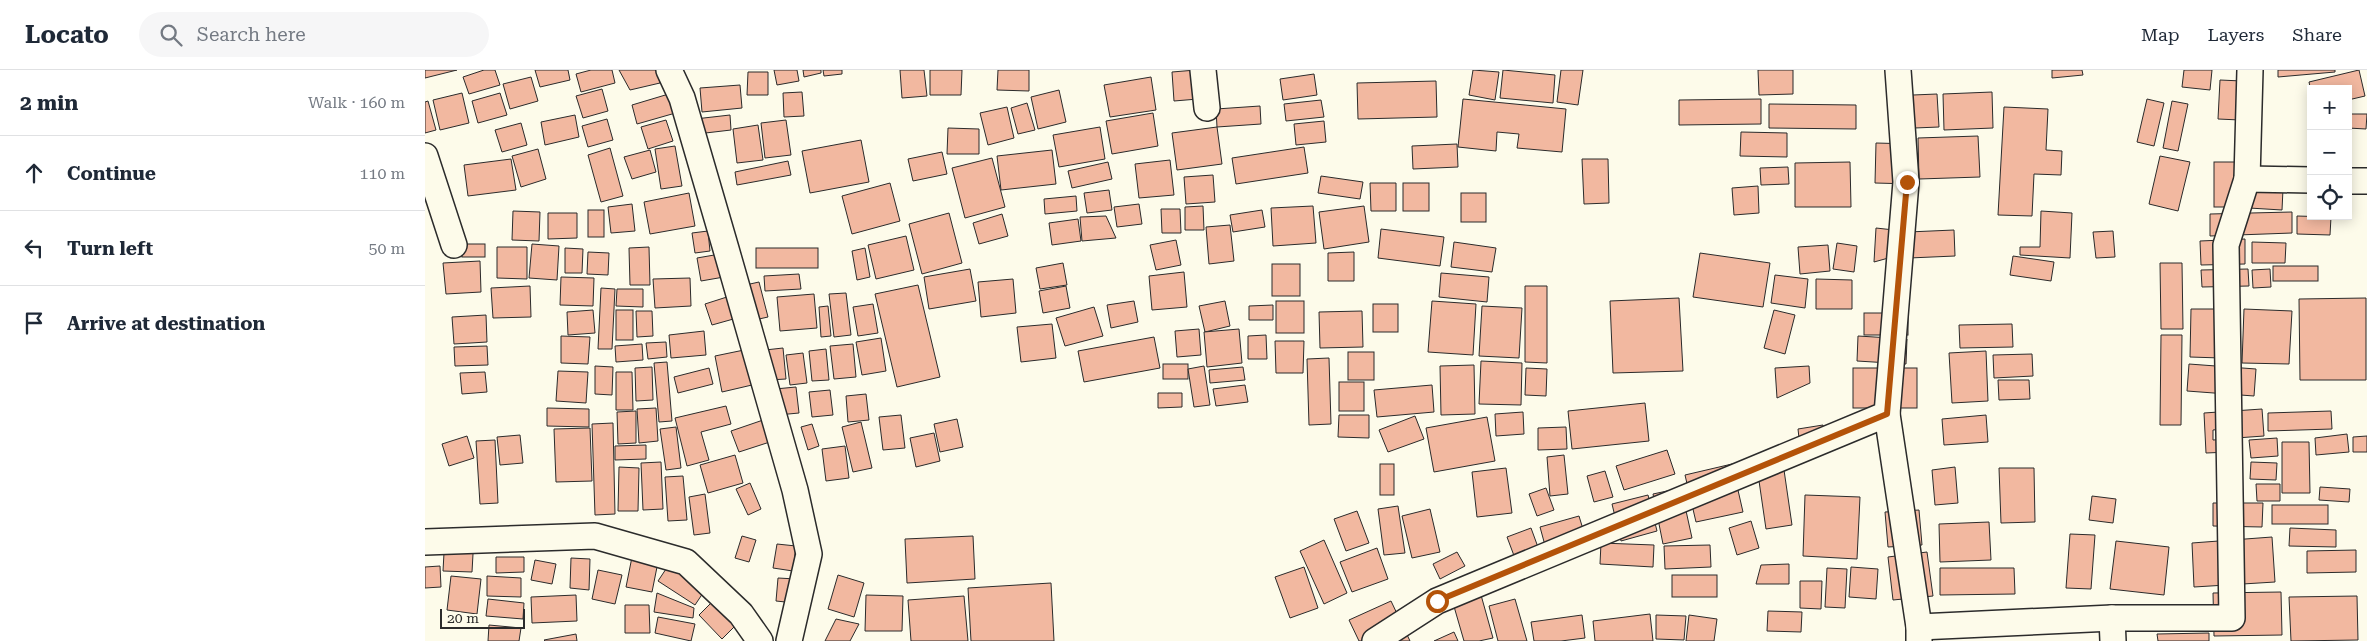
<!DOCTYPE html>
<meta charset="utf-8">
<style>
body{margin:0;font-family:"Roboto Serif",serif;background:#f6f6f7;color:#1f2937}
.controls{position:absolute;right:15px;top:15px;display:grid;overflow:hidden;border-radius:0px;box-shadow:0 2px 12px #0003}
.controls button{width:45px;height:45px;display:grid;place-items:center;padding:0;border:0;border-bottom:1px solid #e0e1e3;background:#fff;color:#1f2937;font:25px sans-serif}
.scale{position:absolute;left:15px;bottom:12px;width:85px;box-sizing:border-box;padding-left:5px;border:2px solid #2b2b2b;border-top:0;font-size:14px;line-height:18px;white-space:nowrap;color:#2b2b2b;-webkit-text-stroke:4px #fdfbea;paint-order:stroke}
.stop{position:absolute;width:15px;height:15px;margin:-11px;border:4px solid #b45309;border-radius:50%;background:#fff}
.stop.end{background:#b45309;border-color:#fff;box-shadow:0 1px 5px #0008}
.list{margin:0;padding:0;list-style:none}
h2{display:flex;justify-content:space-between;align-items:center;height:65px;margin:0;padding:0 20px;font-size:21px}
h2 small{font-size:16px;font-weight:400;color:#747a83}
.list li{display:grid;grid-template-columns:32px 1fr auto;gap:15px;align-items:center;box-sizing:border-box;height:75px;padding:0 20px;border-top:1px solid #e0e1e3}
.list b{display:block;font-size:19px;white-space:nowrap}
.list em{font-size:16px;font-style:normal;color:#747a83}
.icon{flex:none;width:28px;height:28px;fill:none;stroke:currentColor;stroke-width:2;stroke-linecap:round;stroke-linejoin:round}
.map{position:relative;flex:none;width:1942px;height:571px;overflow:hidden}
header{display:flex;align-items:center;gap:30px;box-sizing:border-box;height:70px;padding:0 25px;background:#fff;border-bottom:1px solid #e0e1e3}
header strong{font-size:24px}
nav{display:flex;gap:28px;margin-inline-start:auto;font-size:18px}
.search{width:350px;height:45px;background:#f6f6f7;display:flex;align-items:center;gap:12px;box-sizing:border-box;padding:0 18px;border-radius:28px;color:#747a83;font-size:19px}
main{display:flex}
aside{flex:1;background:#fff}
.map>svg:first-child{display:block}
</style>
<header>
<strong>Locato</strong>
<div class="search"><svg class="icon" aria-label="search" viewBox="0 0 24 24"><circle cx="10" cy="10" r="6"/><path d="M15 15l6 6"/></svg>Search here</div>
<nav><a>Map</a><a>Layers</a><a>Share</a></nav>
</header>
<main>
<aside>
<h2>2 min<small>Walk · 160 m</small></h2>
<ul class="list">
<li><svg class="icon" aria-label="ahead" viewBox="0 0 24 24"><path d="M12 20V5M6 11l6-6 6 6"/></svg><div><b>Continue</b></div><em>110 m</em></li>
<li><svg class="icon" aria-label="left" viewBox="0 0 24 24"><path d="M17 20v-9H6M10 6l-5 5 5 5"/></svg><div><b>Turn left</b></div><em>50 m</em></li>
<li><svg class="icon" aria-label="arrive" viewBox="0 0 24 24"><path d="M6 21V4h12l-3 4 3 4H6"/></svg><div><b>Arrive at destination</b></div></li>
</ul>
</aside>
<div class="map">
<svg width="1942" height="571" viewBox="0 0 1942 571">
<rect width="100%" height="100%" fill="#fdfbea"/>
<g fill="#f2b8a0" stroke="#2b2b2b">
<polygon points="0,0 32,0 0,8"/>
<polygon points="59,0 70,0 75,15 44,24 38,7"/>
<polygon points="110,0 143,0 145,10 115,17"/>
<polygon points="166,0 187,0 190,13 156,22 151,4"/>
<polygon points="194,0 232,0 235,13 205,20"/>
<polygon points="349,0 372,0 374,11 352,15"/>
<polygon points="378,0 396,0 396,3 379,7"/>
<polygon points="398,0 417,0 417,4 399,6"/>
<polygon points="475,0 499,0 502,26 477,28"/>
<polygon points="505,0 537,0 536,25 505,25"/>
<polygon points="573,0 604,0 604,21 572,20"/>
<polygon points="771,0 773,29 749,31 747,2"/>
<polygon points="1048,0 1074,2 1070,30 1044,25"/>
<polygon points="1078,0 1130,5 1128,33 1075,28"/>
<polygon points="1136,0 1158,0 1153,35 1132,32"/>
<polygon points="1333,0 1368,0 1368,24 1334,25"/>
<polygon points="1627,0 1657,0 1658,5 1627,8"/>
<polygon points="1759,0 1787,0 1785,20 1757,17"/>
<polygon points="1853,0 1910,0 1910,2 1853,7"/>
<polygon points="1934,0 1940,26 1923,30 1923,19 1886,19 1886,21 1884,12"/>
<polygon points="323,2 343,2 343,25 322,25"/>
<polygon points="889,4 892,25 858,30 855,9"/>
<polygon points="106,7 113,31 85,39 78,14"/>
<polygon points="726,7 731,40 685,47 679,15"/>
<polygon points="1795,10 1817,11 1815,50 1793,49"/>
<polygon points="1011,11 1012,47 933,49 932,13"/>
<polygon points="315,15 317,38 277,42 275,18"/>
<polygon points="177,19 183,41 158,48 151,26"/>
<polygon points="634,20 641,52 613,59 606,27"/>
<polygon points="377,22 379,46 359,47 358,23"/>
<polygon points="1567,22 1568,58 1519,60 1518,24"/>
<polygon points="37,23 44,53 15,60 8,30"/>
<polygon points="75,23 82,45 53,53 47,31"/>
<polygon points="247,23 254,42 212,54 207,35"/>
<polygon points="1512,24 1514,57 1465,59 1464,26"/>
<polygon points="1038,29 1141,39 1137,82 1092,78 1094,64 1072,62 1071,81 1033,77"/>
<polygon points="1336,29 1336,54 1254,55 1254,30"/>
<polygon points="1722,29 1739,33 1729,76 1712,72"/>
<polygon points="896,30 899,47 861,51 859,34"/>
<polygon points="3,31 11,60 0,63 0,32"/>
<polygon points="1747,31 1763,34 1753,81 1738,78"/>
<polygon points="602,33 610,60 593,64 586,38"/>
<polygon points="1344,34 1431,35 1431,59 1344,58"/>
<polygon points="835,36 836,54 792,57 791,39"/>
<polygon points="582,37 589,68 563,75 555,43"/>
<polygon points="1579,37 1623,39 1621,80 1637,81 1636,105 1609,104 1607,146 1573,145"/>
<polygon points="728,43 733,76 687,84 681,51"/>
<polygon points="1923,44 1942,44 1941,59 1923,58"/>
<polygon points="150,45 154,67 120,75 116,52"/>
<polygon points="305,45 306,60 272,64 270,49"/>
<polygon points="182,49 188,70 163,77 157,56"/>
<polygon points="241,50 248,71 223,79 216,57"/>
<polygon points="361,50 366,85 340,88 336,53"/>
<polygon points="899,51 901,72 871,75 869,54"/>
<polygon points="96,53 102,75 77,82 70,60"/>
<polygon points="333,55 338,90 312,93 308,59"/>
<polygon points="675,57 680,89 634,97 628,65"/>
<polygon points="792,57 797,94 752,100 747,63"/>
<polygon points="523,58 554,59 554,84 522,84"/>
<polygon points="1316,62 1362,63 1362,87 1315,86"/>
<polygon points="1553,66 1555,107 1494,109 1493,68"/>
<polygon points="436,70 444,112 385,123 377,81"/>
<polygon points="1451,73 1488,74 1487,114 1450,113"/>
<polygon points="1032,74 1033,97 988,99 987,76"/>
<polygon points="250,76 257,116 236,119 230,79"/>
<polygon points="879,77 883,103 811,114 807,88"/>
<polygon points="185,78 198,126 176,132 163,85"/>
<polygon points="113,79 121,109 96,117 87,86"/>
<polygon points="225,80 231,102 207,109 199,87"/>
<polygon points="627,80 631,114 576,120 572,86"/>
<polygon points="517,82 522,104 488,111 483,89"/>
<polygon points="1735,86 1765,92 1753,141 1724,134"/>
<polygon points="567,88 580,137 540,148 527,98"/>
<polygon points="86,89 91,120 43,126 39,95"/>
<polygon points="1157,89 1183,89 1184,133 1159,134"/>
<polygon points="745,90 749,125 714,128 710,94"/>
<polygon points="363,91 366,105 312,115 310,102"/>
<polygon points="683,92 687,109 647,118 643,101"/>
<polygon points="1425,92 1426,137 1370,137 1370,93"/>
<rect x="1789" y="92" width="30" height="45"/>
<polygon points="1363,97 1364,114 1336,115 1335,98"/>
<polygon points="788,105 790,132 761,134 759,107"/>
<polygon points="896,106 938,112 935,129 893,123"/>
<polygon points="465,113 475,151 427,164 417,126"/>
<polygon points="945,113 971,113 971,141 946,141"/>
<rect x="978" y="113" width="26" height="28"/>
<polygon points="1333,116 1334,143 1309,145 1307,118"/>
<polygon points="1826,117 1858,119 1857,140 1824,138"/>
<polygon points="684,120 687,140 662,143 659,123"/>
<polygon points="264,123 270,156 225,164 219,132"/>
<rect x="1036" y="123" width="25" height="29"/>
<polygon points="651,126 652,141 620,144 619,129"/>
<polygon points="207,134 210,161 186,163 183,137"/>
<polygon points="714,134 717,154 692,157 689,137"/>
<polygon points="778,136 779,160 760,160 760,137"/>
<polygon points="888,136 891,173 848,176 846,138"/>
<polygon points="939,136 944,172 899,179 894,142"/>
<polygon points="736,139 755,139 756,163 737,163"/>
<rect x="163" y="140" width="16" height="27"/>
<polygon points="837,140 840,157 808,162 805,145"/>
<polygon points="88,141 115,142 114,171 87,170"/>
<polygon points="1616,141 1647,143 1645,188 1595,185 1595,177 1615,177"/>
<polygon points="1867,142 1867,163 1785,166 1785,144"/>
<polygon points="123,143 152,143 152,168 123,169"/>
<polygon points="524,143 537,193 497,204 484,154"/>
<polygon points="577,144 583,166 554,174 548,153"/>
<polygon points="681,146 691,168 657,171 655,147"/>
<polygon points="1872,146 1906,147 1905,165 1872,164"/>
<polygon points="653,149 656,171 627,175 624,153"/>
<polygon points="805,155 809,191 784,194 781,157"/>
<polygon points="1451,158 1469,160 1467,187 1449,192"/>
<polygon points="956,159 1019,167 1015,196 953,188"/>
<polygon points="1529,160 1530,186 1484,188 1483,162"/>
<polygon points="283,161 285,181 270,183 267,163"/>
<polygon points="1688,161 1690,187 1671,188 1668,162"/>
<polygon points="481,166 489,200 451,209 443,175"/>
<polygon points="1820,169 1820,194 1776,195 1775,171"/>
<polygon points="751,170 756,195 731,200 725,175"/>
<polygon points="1029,172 1071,178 1067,202 1026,197"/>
<polygon points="1827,172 1861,173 1860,193 1827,193"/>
<polygon points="1412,173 1432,176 1429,202 1408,199"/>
<rect x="37" y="174" width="23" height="13"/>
<polygon points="107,174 134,176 132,210 104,208"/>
<polygon points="1403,175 1405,201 1375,204 1373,177"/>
<polygon points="72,177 102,177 102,209 72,208"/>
<polygon points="224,177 225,215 205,215 204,178"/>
<polygon points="140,178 158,179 157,203 140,203"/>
<rect x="331" y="178" width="62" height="20"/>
<polygon points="440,178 445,207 432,210 427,181"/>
<polygon points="163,182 184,183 183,205 162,204"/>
<polygon points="929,182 929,211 903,211 903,183"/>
<polygon points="1275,183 1345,193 1338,237 1268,227"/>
<polygon points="295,184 299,207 276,211 272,188"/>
<polygon points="1588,186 1629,192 1626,211 1585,205"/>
<polygon points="55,191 56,222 21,224 18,193"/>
<polygon points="638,193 642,215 615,219 611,198"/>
<polygon points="1735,193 1757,193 1758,259 1736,259"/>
<rect x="847" y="194" width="28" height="32"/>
<rect x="1848" y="196" width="45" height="15"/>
<polygon points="545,199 551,231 504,239 499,207"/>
<polygon points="1823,199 1824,216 1777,217 1776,200"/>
<polygon points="1845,199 1846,217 1828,218 1827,200"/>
<polygon points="759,202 762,237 727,240 724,206"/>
<polygon points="1016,203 1064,207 1062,232 1014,227"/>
<polygon points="374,204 376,219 340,221 339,206"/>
<polygon points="1350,205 1383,209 1380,238 1346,233"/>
<polygon points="136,207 169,208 168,236 135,235"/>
<polygon points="265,208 266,236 230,238 228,209"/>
<polygon points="588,209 591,243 556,247 553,212"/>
<polygon points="1391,209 1427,210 1427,239 1391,239"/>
<polygon points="334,212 343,247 325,251 316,216"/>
<polygon points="493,215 515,307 472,317 450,224"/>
<polygon points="105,216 106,247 68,248 66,218"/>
<polygon points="641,216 645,238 618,243 614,221"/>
<polygon points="1100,216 1122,216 1122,293 1100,292"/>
<polygon points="176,218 190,219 187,279 173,279"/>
<polygon points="192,219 218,219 218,237 191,236"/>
<polygon points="421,223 426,265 409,267 404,224"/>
<polygon points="389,224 392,258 355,261 352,227"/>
<polygon points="305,226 312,248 287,255 280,234"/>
<polygon points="1254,228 1258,301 1188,303 1185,231"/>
<polygon points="1941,228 1941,310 1875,310 1874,229"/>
<polygon points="709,231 713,252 686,258 682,235"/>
<polygon points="800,231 805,256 780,262 774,236"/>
<rect x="851" y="231" width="28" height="32"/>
<polygon points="1007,231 1051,234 1048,285 1003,282"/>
<polygon points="448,234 453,263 433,266 428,237"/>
<rect x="948" y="234" width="25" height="28"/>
<polygon points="848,235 848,250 824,250 824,236"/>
<polygon points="403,236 406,266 396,267 394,237"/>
<polygon points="1057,236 1097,238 1094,288 1054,286"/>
<polygon points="669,237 678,266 640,276 631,248"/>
<polygon points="1766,239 1797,239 1796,288 1765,287"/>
<polygon points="1819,239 1867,241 1864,294 1817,293"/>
<polygon points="168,240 170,263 143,265 142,242"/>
<rect x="191" y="240" width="17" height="30"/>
<polygon points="1349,240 1370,245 1360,284 1339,278"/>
<polygon points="211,241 227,241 228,266 212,267"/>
<polygon points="937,241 938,277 895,278 894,242"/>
<rect x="1439" y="243" width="44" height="22"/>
<polygon points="61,245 62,272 29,274 27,247"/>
<polygon points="627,254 631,288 596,292 592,257"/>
<polygon points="1587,254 1588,277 1535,278 1534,255"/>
<polygon points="774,259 776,285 752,287 750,261"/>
<polygon points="814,259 817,293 782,297 779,262"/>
<polygon points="279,261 281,285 246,288 244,265"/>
<polygon points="841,265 842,289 823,289 823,266"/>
<polygon points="1736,265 1757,265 1756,355 1735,355"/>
<polygon points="136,266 165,267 163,294 136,293"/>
<polygon points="1433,266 1482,269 1481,294 1432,291"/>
<polygon points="729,267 735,298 659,312 653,281"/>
<polygon points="456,268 461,301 437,305 431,272"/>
<polygon points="850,271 879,271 878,303 851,303"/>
<polygon points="241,272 242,287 223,289 221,273"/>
<polygon points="217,274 218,290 191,292 190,276"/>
<polygon points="428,274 431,307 409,309 405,276"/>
<polygon points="62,276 63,295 30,296 29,277"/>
<polygon points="358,278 361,309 344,310 340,280"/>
<polygon points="401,279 404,310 387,311 384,281"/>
<polygon points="319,280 327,315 297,322 290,286"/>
<polygon points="1561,281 1563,331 1527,333 1524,283"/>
<rect x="923" y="282" width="26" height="28"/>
<polygon points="378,283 382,313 365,315 361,285"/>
<polygon points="1607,284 1608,306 1569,308 1568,285"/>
<polygon points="904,288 906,354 884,355 882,289"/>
<polygon points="1056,291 1097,293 1096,335 1054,334"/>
<polygon points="242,292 247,351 234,352 229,293"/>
<rect x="738" y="294" width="25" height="15"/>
<polygon points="1764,294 1831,299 1829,326 1762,321"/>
<polygon points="1049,295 1050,344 1016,345 1015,296"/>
<polygon points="170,296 188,297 187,325 170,324"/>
<polygon points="779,296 785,335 769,337 763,299"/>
<polygon points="1384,296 1385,313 1352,328 1350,298"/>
<polygon points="227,297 228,330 211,331 210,298"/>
<polygon points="818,297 820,310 785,313 784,300"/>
<polygon points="284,298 288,314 253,323 249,307"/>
<polygon points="1101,298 1122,299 1121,326 1100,325"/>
<rect x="1428" y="298" width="64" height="40"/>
<polygon points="133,301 163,302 161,333 131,331"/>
<polygon points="60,302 62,322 37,324 35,303"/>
<polygon points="191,302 207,302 208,340 191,340"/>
<polygon points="1573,310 1604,310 1605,329 1574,330"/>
<rect x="914" y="312" width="25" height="29"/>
<polygon points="820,315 823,332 791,336 788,319"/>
<polygon points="1007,315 1009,342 952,347 949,320"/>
<polygon points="371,317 374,343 353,345 350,319"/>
<polygon points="405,320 408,345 387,347 384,322"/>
<polygon points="733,323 757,323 757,337 733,338"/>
<polygon points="441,324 444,350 423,352 421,326"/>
<polygon points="1220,333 1224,371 1147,379 1143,341"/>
<polygon points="301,336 306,354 276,362 284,390 262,396 250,348"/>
<polygon points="122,338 164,339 164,357 122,356"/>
<polygon points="231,338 233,371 214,373 212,339"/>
<polygon points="1837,339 1839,366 1811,368 1797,359 1788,360 1788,370 1804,369 1805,382 1781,383 1779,343"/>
<polygon points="211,341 211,373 193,374 192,342"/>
<polygon points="1906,341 1907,359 1843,361 1843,343"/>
<polygon points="1098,342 1099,364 1071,366 1070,344"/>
<polygon points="476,345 480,378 458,380 454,347"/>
<polygon points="914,345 944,345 944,368 913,367"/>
<polygon points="1561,345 1563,372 1519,375 1517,349"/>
<polygon points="990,346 999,369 963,382 954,360"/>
<polygon points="1062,347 1070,391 1009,402 1001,358"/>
<polygon points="344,348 351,370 314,382 306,361"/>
<polygon points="532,349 538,377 515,382 509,354"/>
<polygon points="436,352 447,398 428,402 417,357"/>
<polygon points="188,353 190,444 170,445 167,354"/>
<polygon points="387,354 394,376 383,380 376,357"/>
<polygon points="1398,355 1401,382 1376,386 1373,359"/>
<polygon points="251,357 256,398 241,400 235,359"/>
<polygon points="1141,357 1142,379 1113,380 1113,358"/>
<polygon points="165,358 167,411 131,412 129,359"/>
<polygon points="509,363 515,391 491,397 485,368"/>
<polygon points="1922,364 1924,382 1891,385 1890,368"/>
<polygon points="95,365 98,393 75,395 72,367"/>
<polygon points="42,366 49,388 24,396 17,374"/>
<polygon points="1942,366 1942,382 1928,382 1928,367"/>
<polygon points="1852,368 1853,386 1826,388 1824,370"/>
<polygon points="70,370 73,433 55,434 51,371"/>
<polygon points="1857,372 1884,372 1885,423 1857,423"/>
<polygon points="221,375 221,389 190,390 190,376"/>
<polygon points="420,376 424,408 401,411 397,379"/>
<polygon points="1242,380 1250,404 1199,420 1191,396"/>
<polygon points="310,385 318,413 283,423 275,395"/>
<polygon points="1139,385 1143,424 1125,426 1122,387"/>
<polygon points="236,392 238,439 218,440 216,393"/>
<polygon points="1826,392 1852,393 1851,410 1825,409"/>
<rect x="955" y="394" width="14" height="31"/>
<polygon points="1307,394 1318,442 1271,452 1260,405"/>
<polygon points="194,397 214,398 213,441 193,441"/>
<polygon points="1530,397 1533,433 1510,435 1507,400"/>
<polygon points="1081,398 1087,443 1052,447 1047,402"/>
<polygon points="1574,398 1609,398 1610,452 1576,453"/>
<polygon points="1359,400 1367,455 1341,459 1333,404"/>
<polygon points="1180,401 1188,427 1169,432 1162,406"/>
<polygon points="258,406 262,450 243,451 240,407"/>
<polygon points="325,413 336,439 323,445 311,419"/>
<polygon points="1831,414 1855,414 1855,431 1832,431"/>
<polygon points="1895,417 1925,419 1924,432 1894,430"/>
<polygon points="1121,418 1129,440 1112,446 1104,424"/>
<polygon points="1256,418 1267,468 1238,474 1228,424"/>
<polygon points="280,424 285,463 269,465 264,427"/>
<polygon points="1223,425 1232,461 1196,471 1187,434"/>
<polygon points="1380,425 1435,427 1432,489 1378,486"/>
<polygon points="1667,426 1691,429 1688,453 1664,450"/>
<polygon points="1788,433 1838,433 1837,457 1788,456"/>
<rect x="1847" y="435" width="56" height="19"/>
<polygon points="973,436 980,483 959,485 953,439"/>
<polygon points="1005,439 1015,482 987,488 977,446"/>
<polygon points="1494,440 1497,475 1463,477 1460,442"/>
<polygon points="932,441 944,473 921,481 909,449"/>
<polygon points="1154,446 1164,479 1124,490 1115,457"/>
<polygon points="1326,451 1334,478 1312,485 1304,458"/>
<polygon points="1564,452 1566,490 1515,492 1514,454"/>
<polygon points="1106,458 1121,499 1097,507 1082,467"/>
<polygon points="1865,458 1911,460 1911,477 1864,476"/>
<polygon points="1645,464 1670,465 1666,519 1641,518"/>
<polygon points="20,465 49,466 47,502 18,501"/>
<polygon points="317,466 331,470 324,492 310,488"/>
<polygon points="548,466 550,509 482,513 480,469"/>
<polygon points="1847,467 1850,512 1769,517 1767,473"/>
<polygon points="899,470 922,523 899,534 875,481"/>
<polygon points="1691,471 1744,477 1739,525 1685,519"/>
<polygon points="1176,473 1229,475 1228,497 1175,494"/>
<polygon points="352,474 371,476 368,501 348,498"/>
<polygon points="1285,475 1286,497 1240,499 1239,476"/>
<polygon points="952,478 963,509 927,522 915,492"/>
<polygon points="1931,480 1931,502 1882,503 1882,481"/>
<polygon points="1032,482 1040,496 1015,509 1008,494"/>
<polygon points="1502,482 1508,526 1468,530 1463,487"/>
<polygon points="71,487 99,487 99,502 71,503"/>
<polygon points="207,487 233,492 227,522 201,517"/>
<polygon points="146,488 165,489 164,520 145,518"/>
<polygon points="110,490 131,494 127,514 106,510"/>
<polygon points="245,493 282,517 270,535 233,511"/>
<polygon points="1364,494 1364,514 1331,514 1336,495"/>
<polygon points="15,496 16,517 0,518 0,497"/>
<polygon points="879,497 893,538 865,548 850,507"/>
<polygon points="1426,497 1453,499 1451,529 1424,527"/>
<polygon points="1402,498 1422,499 1420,538 1400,537"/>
<polygon points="1515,498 1589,498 1590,524 1515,525"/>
<polygon points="173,500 197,505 190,534 167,529"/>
<polygon points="413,505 439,513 429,547 403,539"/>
<rect x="1247" y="505" width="45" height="22"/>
<polygon points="26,506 56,509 52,544 22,540"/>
<polygon points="62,506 96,508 96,527 62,526"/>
<polygon points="353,508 371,509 370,533 351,531"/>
<polygon points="1375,511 1397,511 1396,539 1375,538"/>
<polygon points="626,513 629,571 546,571 543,518"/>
<polygon points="1856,522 1857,565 1789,566 1788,523"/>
<polygon points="232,523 269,538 268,548 229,542"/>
<polygon points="151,525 152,551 107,553 106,527"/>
<polygon points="441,525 478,526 477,561 440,561"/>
<polygon points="1056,525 1068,568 1054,571 1039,571 1028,533"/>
<polygon points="539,526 543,571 486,571 483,530"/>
<polygon points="1932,526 1933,570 1866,571 1864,527"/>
<polygon points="63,529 99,533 98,549 61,546"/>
<polygon points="1090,529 1102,571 1073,571 1064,536"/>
<polygon points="289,530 312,554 297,569 274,545"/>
<polygon points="966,531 985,571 934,571 924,550"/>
<polygon points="200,535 224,535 225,563 200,563"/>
<polygon points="1343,541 1377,542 1376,562 1342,561"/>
<polygon points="1225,544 1228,571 1170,571 1168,551"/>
<polygon points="1157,545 1160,568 1136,571 1109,571 1106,552"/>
<polygon points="1231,545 1261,546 1259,570 1231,569"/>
<polygon points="1264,545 1292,549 1289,571 1261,571"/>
<polygon points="233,547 270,554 266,571 230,563"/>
<polygon points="411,549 434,554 425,571 400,571"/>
<polygon points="64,555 96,558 94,571 63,571"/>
<polygon points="1029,562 1033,571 1009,571"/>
<polygon points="1784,563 1784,571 1733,571 1732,564"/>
<polygon points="151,564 152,571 120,571 119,570"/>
</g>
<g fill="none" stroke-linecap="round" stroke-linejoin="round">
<defs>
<g id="street">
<polyline points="244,0 257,28 301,179 370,420 384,484 364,571"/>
<polyline points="778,0 782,38"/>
<polyline points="0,86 29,175"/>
<polyline points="1822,109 1825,0"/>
<polyline points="1923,111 1942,111"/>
<polyline points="1462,344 1494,557 1494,571"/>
<polyline points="0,472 170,466 261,492 316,544 335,571"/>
<polyline points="1687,548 1688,571"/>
<polyline points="1494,557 1687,548 1807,548 1801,175 1822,109 1886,110"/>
<polyline points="950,571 1012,531 1462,344 1481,112 1473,0"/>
</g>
</defs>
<use href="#street" stroke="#2b2b2b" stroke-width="28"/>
<use href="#street" stroke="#fdfbea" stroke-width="25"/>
</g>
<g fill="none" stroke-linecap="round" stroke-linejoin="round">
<polyline stroke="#b45309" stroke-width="6" points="1012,531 1462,344 1482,112"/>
</g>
</svg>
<div class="controls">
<button>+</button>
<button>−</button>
<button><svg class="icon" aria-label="locate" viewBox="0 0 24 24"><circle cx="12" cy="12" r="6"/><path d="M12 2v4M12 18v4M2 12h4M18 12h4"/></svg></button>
</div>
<div class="scale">20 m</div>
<div class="stop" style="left:1012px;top:531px"></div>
<div class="stop end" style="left:1482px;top:112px"></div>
</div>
</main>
